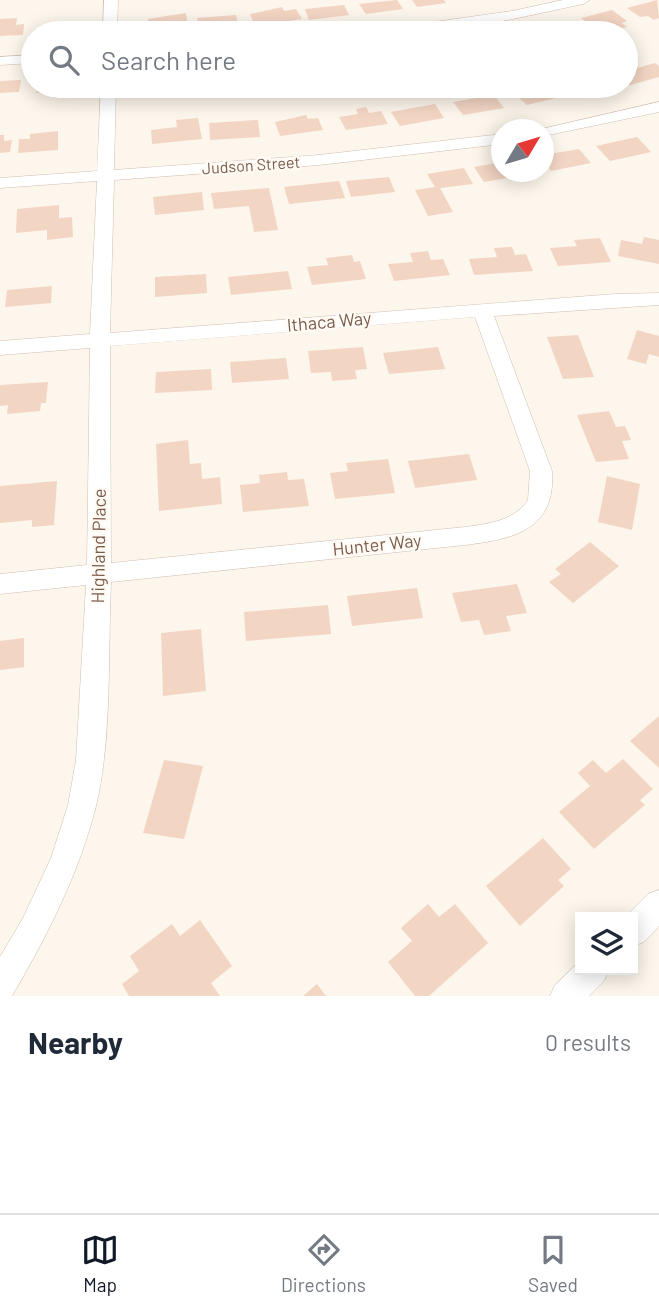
<!DOCTYPE html>
<style>
body{margin:0;font-family:Barlow,sans-serif;background:#f2f2f3;color:#1f2937}
.controls{position:absolute;right:21px;bottom:21px;display:grid;overflow:hidden;border-radius:0px;box-shadow:0 4px 18px #0003}
.controls button{width:63px;height:63px;display:grid;place-items:center;padding:0;border:0;border-bottom:2px solid #e0e1e3;background:#fff;color:#1f2937;font:35px sans-serif}
.compass{position:absolute;left:491px;top:119px;width:63px;height:63px;border-radius:50%;background:#fff;box-shadow:0 4px 18px #0003;rotate:52deg}
.list{margin:0;padding:0;list-style:none}
h2{display:flex;justify-content:space-between;align-items:center;height:91px;margin:0;padding:0 28px;font-size:30px}
h2 small{font-size:23px;font-weight:400;color:#747a83}
.icon{flex:none;width:38px;height:38px;fill:none;stroke:currentColor;stroke-width:2;stroke-linecap:round;stroke-linejoin:round}
.map{position:relative;flex:none;width:659px;height:996px;overflow:hidden}
.search{position:absolute;background:#fff;box-shadow:0 4px 18px #0003;left:21px;right:21px;top:21px;height:77px;display:flex;align-items:center;gap:18px;box-sizing:border-box;padding:0 24px;border-radius:38px;color:#747a83;font-size:26px}
.sheet{height:217px;background:#fff}
nav{display:flex;justify-content:space-around;align-items:center;box-sizing:border-box;height:98px;border-top:2px solid #e0e1e3;background:#fff;font-size:19px;color:#747a83}
nav a{display:grid;justify-items:center;gap:4px}
nav .on{color:#111827}
.map>svg:first-child{display:block}
</style>
<div class="map">
<svg width="659" height="996" viewBox="0 0 659 996">
<rect width="100%" height="100%" fill="#fdf6ec"/>
<g fill="#f3d5c3">
<polygon points="397,0 403,9 366,14 359,4"/>
<polygon points="412,0 444,0 446,3 417,7"/>
<polygon points="657,0 659,18 654,20 648,16 640,17 627,8"/>
<polygon points="344,5 349,15 309,20 305,9"/>
<polygon points="282,7 284,11 296,9 302,19 255,26 250,14"/>
<polygon points="612,10 627,21 622,23 627,27 611,31 605,26 595,29 581,18"/>
<polygon points="186,13 188,27 150,31 148,19"/>
<polygon points="236,15 238,24 199,27 197,18"/>
<polygon points="17,18 16,25 24,24 23,35 0,36 0,19"/>
<polygon points="561,21 564,24 572,22 586,33 548,33 539,26"/>
<polygon points="75,24 75,33 40,33 41,27"/>
<polygon points="655,63 659,66 659,77 630,85 626,81 626,71"/>
<polygon points="21,80 19,92 0,93 0,81"/>
<polygon points="37,86 73,86 73,96 53,98 53,91 36,93"/>
<polygon points="173,86 196,86 197,96 175,98"/>
<polygon points="527,86 553,86 564,96 527,105 514,93 531,89"/>
<polygon points="562,86 619,86 619,87 572,96"/>
<polygon points="494,95 504,108 463,115 453,102"/>
<polygon points="435,104 444,118 400,126 391,112"/>
<polygon points="366,107 369,113 381,111 388,124 346,130 339,117 358,114 356,109"/>
<polygon points="306,115 308,119 318,118 323,130 280,136 275,122"/>
<polygon points="198,118 202,139 152,144 151,130 177,127 176,120"/>
<polygon points="258,120 260,137 210,140 209,123"/>
<polygon points="58,131 58,150 18,153 19,139 30,139 30,134"/>
<polygon points="0,135 4,135 4,141 12,140 10,152 0,153"/>
<polygon points="637,137 651,152 610,161 596,146"/>
<polygon points="579,149 591,163 551,171 544,161 544,155"/>
<polygon points="502,162 502,172 536,173 484,182 474,167"/>
<polygon points="464,168 473,184 440,188 453,212 428,216 415,190 435,187 427,174"/>
<polygon points="389,177 395,192 351,197 346,181"/>
<polygon points="339,181 345,198 289,204 284,187"/>
<polygon points="269,188 278,230 254,232 249,206 214,209 211,193"/>
<polygon points="202,192 204,210 155,215 153,197"/>
<polygon points="59,205 59,218 72,217 73,237 47,240 47,230 16,233 17,209"/>
<polygon points="644,237 659,240 659,264 618,256 621,240 642,244"/>
<polygon points="600,238 611,262 558,266 550,248 577,246 574,240"/>
<polygon points="512,247 515,255 526,254 533,271 474,275 469,259 497,257 494,248"/>
<polygon points="428,251 431,260 443,259 450,275 394,281 388,264 413,262 410,253"/>
<polygon points="352,255 354,262 360,261 366,279 312,285 307,267 328,265 326,258"/>
<polygon points="288,271 292,289 231,295 228,277"/>
<polygon points="206,274 207,293 155,297 155,277"/>
<polygon points="52,286 51,303 5,307 7,290"/>
<polygon points="637,330 659,336 659,357 649,354 646,364 627,359"/>
<polygon points="578,335 594,377 563,379 547,337"/>
<polygon points="363,347 367,369 355,370 357,379 332,381 331,372 311,373 308,351"/>
<polygon points="438,347 445,369 389,374 383,353"/>
<polygon points="286,358 289,379 232,383 230,362"/>
<polygon points="211,369 212,390 155,393 156,372"/>
<polygon points="48,382 46,403 41,403 40,411 7,414 8,405 0,406 0,385"/>
<polygon points="609,411 616,427 625,426 631,440 622,441 629,459 596,462 577,415"/>
<polygon points="188,440 190,464 201,463 202,479 220,477 222,504 159,511 156,444"/>
<polygon points="469,454 477,480 415,488 408,461"/>
<polygon points="388,459 395,493 335,499 330,473 348,471 346,463"/>
<polygon points="287,472 288,480 304,479 309,506 243,512 240,485 260,483 259,475"/>
<polygon points="607,476 640,484 632,530 598,522"/>
<polygon points="57,481 54,525 32,527 32,520 0,523 0,486"/>
<polygon points="590,542 619,566 573,603 549,582 561,574 555,569"/>
<polygon points="517,584 527,613 506,616 511,631 484,635 479,620 461,622 452,593"/>
<polygon points="417,588 423,618 352,626 347,596"/>
<polygon points="328,605 331,634 246,641 244,612"/>
<polygon points="201,629 206,691 163,696 161,633"/>
<polygon points="24,638 24,667 0,670 0,641"/>
<polygon points="659,716 659,768 630,741"/>
<polygon points="623,759 653,789 640,800 645,805 594,849 559,812 590,786 578,773 593,760 606,773"/>
<polygon points="164,760 203,766 184,839 143,833"/>
<polygon points="543,838 571,869 558,880 564,886 520,926 486,886"/>
<polygon points="428,904 439,917 455,904 488,943 429,996 415,996 388,962 412,941 401,928"/>
<polygon points="200,920 232,966 211,983 220,996 129,996 122,984 139,971 130,956 172,924 180,936"/>
<polygon points="317,984 326,996 303,996"/>
</g>
<g fill="none" stroke-linecap="round" stroke-linejoin="round">
<defs>
<g id="minor">
<polygon points="104,0 118,0 117,33 103,33"/>
<path d="M563,0H590L583,4C517,18 446,36 378,33L385,29L512,11Z"/>
<polygon points="33,55 33,63 0,65 0,57"/>
<path d="M101,86H116L114,170L319,155L502,134V144L319,165L114,180L110,333L615,294L659,293V305L494,316L552,471C556,530 514,539 465,545L111,582C108,652 112,740 96,806C79,874 47,936 12,996H0V957L23,918L51,858L68,805L76,760L86,585L0,594V574L87,565L90,348L0,355V341L90,334L97,181L0,188V178L97,171ZM475,317L530,471L528,500C514,521 488,524 465,527L111,563L110,346Z"/>
<polygon points="659,102 659,112 544,136 544,130 537,130"/>
<polygon points="659,890 659,926 644,942 633,946 633,917 625,917 648,894"/>
<polygon points="580,961 580,970 609,970 604,981 589,996 550,996 555,985"/>
</g>
</defs>
<use href="#minor" stroke="#d1beb0" stroke-width="1"/>
<use href="#minor" fill="#fff" fill-rule="evenodd"/>
</g>
<g text-anchor="middle" stroke-width="5" stroke-linejoin="round" paint-order="stroke">
<g font-size="16" fill="#7a5c4d" stroke="#fffaf3">
<text transform="translate(251 165) rotate(-4)" y="6">Judson Street</text>
</g>
<g font-size="18" fill="#7a5c4d" stroke="#fffaf3">
<text transform="translate(329 322) rotate(-5)" y="6">Ithaca Way</text>
<text transform="translate(377 545) rotate(-6)" y="6">Hunter Way</text>
<text transform="translate(99 546) rotate(-89)" y="6">Highland Place</text>
</g>
</g>
</svg>
<div class="controls">
<button><svg class="icon" aria-label="layers" viewBox="0 0 24 24"><path d="M12 4l9 5-9 5-9-5zM3 14l9 5 9-5"/></svg></button>
</div>
<svg class="compass" viewBox="-18 -18 36 36"><path d="M0-13l5 13h-10z" fill="#e53935"/><path d="M0 13l5-13h-10z" fill="#747a83"/></svg>
<div class="search"><svg class="icon" aria-label="search" viewBox="0 0 24 24"><circle cx="10" cy="10" r="6"/><path d="M15 15l6 6"/></svg>Search here</div>
</div>
<section class="sheet">
<h2>Nearby<small>0 results</small></h2>
<ul class="list">
</ul>
</section>
<nav>
<a class="on"><svg class="icon" aria-label="map" viewBox="0 0 24 24"><path d="M3 6l6-2 6 2 6-2v14l-6 2-6-2-6 2zM9 4v14M15 6v14"/></svg>Map</a>
<a><svg class="icon" aria-label="directions" viewBox="0 0 24 24"><path d="M12 3l9 9-9 9-9-9zM9 14v-3h6M13 9l2 2-2 2"/></svg>Directions</a>
<a><svg class="icon" aria-label="saved" viewBox="0 0 24 24"><path d="M7 4h10v16l-5-4-5 4z"/></svg>Saved</a>
</nav>
